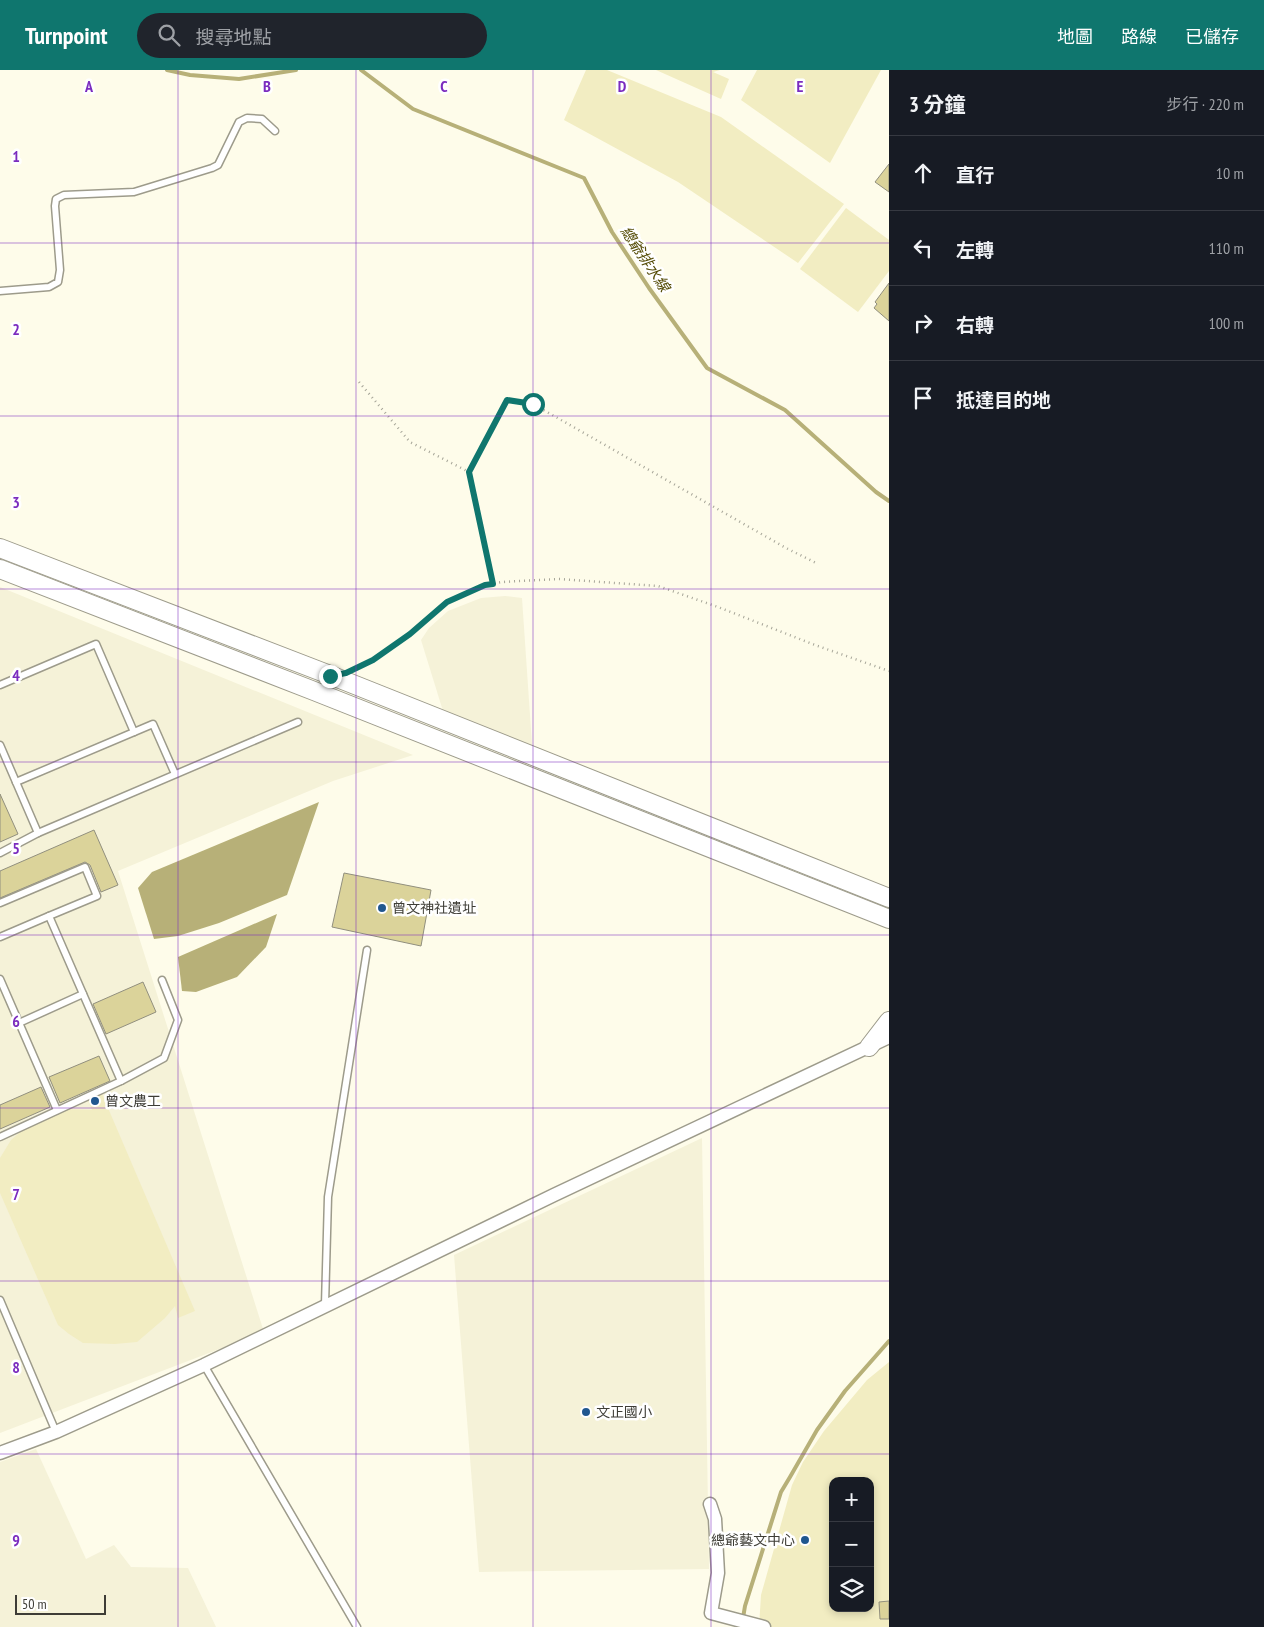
<!DOCTYPE html>
<html lang="zh-TW">
<meta charset="utf-8">
<style>
body{margin:0;font-family:"PT Sans Narrow","Noto Sans TC",sans-serif;background:#20242c;color:#f1f3f6}
.controls{position:absolute;right:15px;bottom:15px;display:grid;overflow:hidden;border-radius:10px;box-shadow:0 2px 8px #0003}
.controls button{width:45px;height:45px;display:grid;place-items:center;padding:0;border:0;border-bottom:1px solid #363941;background:#171b24;color:#f1f3f6;font:25px sans-serif}
.scale{position:absolute;left:15px;bottom:12px;width:91px;box-sizing:border-box;padding-left:5px;border:2px solid #3e3d36;border-top:0;font-size:14px;line-height:18px;white-space:nowrap;color:#3e3d36;-webkit-text-stroke:4px #fff;paint-order:stroke}
.stop{position:absolute;width:15px;height:15px;margin:-11px;border:4px solid #0f766e;border-radius:50%;background:#fff}
.stop.end{background:#0f766e;border-color:#fff;box-shadow:0 1px 5px #0008}
.list{margin:0;padding:0;list-style:none}
h2{display:flex;justify-content:space-between;align-items:center;height:65px;margin:0;padding:0 20px;font-size:21px}
h2 small{font-size:16px;font-weight:400;color:#9ea1a6}
.list li{display:grid;grid-template-columns:32px 1fr auto;gap:15px;align-items:center;box-sizing:border-box;height:75px;padding:0 20px;border-top:1px solid #363941}
.list b{display:block;font-size:19px;white-space:nowrap}
.list em{font-size:16px;font-style:normal;color:#9ea1a6}
.icon{flex:none;width:28px;height:28px;fill:none;stroke:currentColor;stroke-width:2;stroke-linecap:round;stroke-linejoin:round}
.map{position:relative;flex:none;width:889px;height:1557px;overflow:hidden}
header{display:flex;align-items:center;gap:30px;box-sizing:border-box;height:70px;padding:0 25px;background:#0f766e;color:#fff}
header strong{font-size:24px}
nav{display:flex;gap:28px;margin-inline-start:auto;font-size:18px}
.search{width:350px;height:45px;background:#20242c;display:flex;align-items:center;gap:12px;box-sizing:border-box;padding:0 18px;border-radius:28px;color:#9ea1a6;font-size:19px}
main{display:flex}
aside{flex:1;background:#171b24}
.map>svg:first-child{display:block}
</style>
<header>
<strong>Turnpoint</strong>
<div class="search"><svg class="icon" aria-label="search" viewBox="0 0 24 24"><circle cx="10" cy="10" r="6"/><path d="M15 15l6 6"/></svg>搜尋地點</div>
<nav><a>地圖</a><a>路線</a><a>已儲存</a></nav>
</header>
<main>
<div class="map">
<svg width="889" height="1557" viewBox="0 0 889 1557">
<rect width="100%" height="100%" fill="#fefcea"/>
<g fill="#f5f2d8">
<polygon points="0,517 413,685 333,711 118,801 264,1262 0,1363"/>
<polygon points="505,526 522,528 533,689 447,654 421,570 429,558 448,541 481,528"/>
<polygon points="702,1068 709,1499 479,1502 454,1185"/>
<polygon points="36,1379 86,1489 114,1475 131,1497 188,1498 216,1557 0,1557 0,1392"/>
</g>
<g fill="#f2edc2" fill-rule="evenodd">
<polygon points="586,0 607,0 721,47 844,134 798,193 678,112 564,50"/>
<polygon points="656,0 720,0 713,2 729,9 721,29"/>
<polygon points="757,0 881,0 830,93 741,30"/>
<polygon points="846,138 889,170 889,201 858,242 800,199"/>
<polygon points="99,1017 195,1241 178,1248 175,1236 165,1248 137,1272 115,1274 83,1273 69,1264 58,1255 0,1123 0,1088 11,1070 38,1047 64,1039 92,1040 85,1023"/>
<path d="M889,1292V1557H759L761,1525L792,1415L803,1392L824,1361L867,1310ZM833,1411H870V1538H833Z"/>
</g>
<g fill="#b7b078">
<polygon points="319,732 287,825 219,853 178,866 154,869 138,818 152,802"/>
<polygon points="277,844 266,877 237,907 196,922 182,921 178,887"/>
</g>
<g fill="none" stroke-linecap="round" stroke-linejoin="round">
<g stroke="#b7b078" stroke-width="4">
<polyline points="167,0 190,5 239,9 296,0"/>
<polyline points="361,0 413,39 584,108 612,162 649,218 707,298 785,340 876,422 889,431"/>
<polyline points="743,1548 745,1536 781,1422 790,1407 817,1360 845,1321 889,1271"/>
</g>
</g>
<g fill="#dbd39a" stroke="#918f7e">
<polygon points="889,94 889,122 875,112"/>
<polygon points="889,213 889,251 874,238 877,234 875,232"/>
<polygon points="0,724 18,764 0,772"/>
<polygon points="94,760 118,815 101,822 90,795 85,792 0,828 0,801"/>
<polygon points="344,803 431,820 421,876 332,857"/>
<polygon points="143,912 156,942 106,964 93,934"/>
<polygon points="99,986 110,1011 60,1033 49,1007"/>
<polygon points="41,1017 50,1037 0,1059 0,1035"/>
<polygon points="889,1531 889,1549 880,1549 879,1532"/>
</g>
<g fill="none" stroke-linecap="round" stroke-linejoin="round">
<defs>
<g id="lane">
<polyline points="0,221 49,217 58,212 60,200 55,136 56,129 64,125 134,122 212,98 218,95 239,52 247,48 262,49 275,61"/>
<polyline points="0,615 96,574 134,662"/>
<polyline points="0,675 38,763"/>
<polyline points="16,712 153,654 175,704"/>
<polyline points="0,783 38,763 298,652"/>
<polyline points="0,833 85,797 97,826 49,846 121,1011"/>
<polyline points="0,867 49,846"/>
<polyline points="0,909 57,1040"/>
<polyline points="19,953 83,924"/>
<polyline points="0,1067 121,1011 164,988 178,950 162,910"/>
<polyline points="0,1230 56,1362"/>
<polyline points="325,1235 328,1127 367,880"/>
<polyline points="204,1295 357,1557"/>
</g>
<g id="street">
<polyline points="0,1383 56,1362 204,1295 554,1125 889,967"/>
<polyline points="710,1434 715,1449 718,1503 711,1543 764,1557"/>
</g>
<g id="secondary">
<polyline points="0,478 330,605 889,828"/>
<polyline points="0,499 314,621 889,849"/>
<polyline points="869,977 889,951"/>
</g>
</defs>
<use href="#lane" stroke="#9d9b8b" stroke-width="9"/>
<use href="#street" stroke="#9d9b8b" stroke-width="15"/>
<use href="#secondary" stroke="#9d9b8b" stroke-width="20"/>
<g stroke="#a6a598" stroke-width="2.5" stroke-dasharray="1 4" stroke-linecap="butt">
<polyline points="359,312 410,372 469,402 493,513"/>
<polyline points="469,402 507,330 533,334 786,478 818,494"/>
<polyline points="355,599 373,590 410,564 447,533 485,515 502,512 559,509 658,516 718,537 815,575 889,601"/>
</g>
<use href="#lane" stroke="#fff" stroke-width="6"/>
<use href="#street" stroke="#fff" stroke-width="12"/>
<use href="#secondary" stroke="#fff" stroke-width="18"/>
</g>
<g fill="none" stroke-linecap="round" stroke-linejoin="round">
<polyline stroke="#0f766e" stroke-width="6" points="330,606 346,603 373,590 410,564 447,532 485,515 493,514 469,402 507,330 533,334"/>
</g>
<path fill="none" stroke="#7b2cbf" stroke-width="1" stroke-opacity="0.55" d="M178,0V1557M356,0V1557M533,0V1557M711,0V1557M0,173H889M0,346H889M0,519H889M0,692H889M0,865H889M0,1038H889M0,1211H889M0,1384H889"/>
<g fill="#20578f" stroke="#fff" stroke-width="2">
<circle cx="382" cy="838" r="5"/>
<circle cx="95" cy="1031" r="5"/>
<circle cx="586" cy="1342" r="5"/>
<circle cx="805" cy="1470" r="5"/>
</g>
<g text-anchor="middle" stroke-width="5" stroke-linejoin="round" paint-order="stroke">
<g font-size="14" fill="#3e3d36" stroke="#fff" text-anchor="start">
<text x="392" y="843">曾文神社遺址</text>
<text x="105" y="1036">曾文農工</text>
<text x="596" y="1347">文正國小</text>
<text x="795" y="1475" text-anchor="end">總爺藝文中心</text>
</g>
<g font-size="15" font-style="italic" fill="#554c06" stroke="#fff">
<text transform="translate(645 189) rotate(56)" y="5">總爺排水線</text>
</g>
</g>
<g font-size="16" text-anchor="middle" font-weight="bold" fill="#7b2cbf" stroke="#fff" stroke-width="5" stroke-linejoin="round" paint-order="stroke">
<text x="89" y="22">A</text>
<text x="267" y="22">B</text>
<text x="444" y="22">C</text>
<text x="622" y="22">D</text>
<text x="800" y="22">E</text>
<text x="16" y="92">1</text>
<text x="16" y="265">2</text>
<text x="16" y="438">3</text>
<text x="16" y="611">4</text>
<text x="16" y="784">5</text>
<text x="16" y="957">6</text>
<text x="16" y="1130">7</text>
<text x="16" y="1303">8</text>
<text x="16" y="1476">9</text>
</g>
</svg>
<div class="controls">
<button>+</button>
<button>−</button>
<button><svg class="icon" aria-label="layers" viewBox="0 0 24 24"><path d="M12 4l9 5-9 5-9-5zM3 14l9 5 9-5"/></svg></button>
</div>
<div class="scale">50 m</div>
<div class="stop" style="left:533px;top:334px"></div>
<div class="stop end" style="left:330px;top:606px"></div>
</div>
<aside>
<h2>3 分鐘<small>步行 · 220 m</small></h2>
<ul class="list">
<li><svg class="icon" aria-label="ahead" viewBox="0 0 24 24"><path d="M12 20V5M6 11l6-6 6 6"/></svg><div><b>直行</b></div><em>10 m</em></li>
<li><svg class="icon" aria-label="left" viewBox="0 0 24 24"><path d="M17 20v-9H6M10 6l-5 5 5 5"/></svg><div><b>左轉</b></div><em>110 m</em></li>
<li><svg class="icon" aria-label="right" viewBox="0 0 24 24"><path d="M7 20v-9h11M14 6l5 5-5 5"/></svg><div><b>右轉</b></div><em>100 m</em></li>
<li><svg class="icon" aria-label="arrive" viewBox="0 0 24 24"><path d="M6 21V4h12l-3 4 3 4H6"/></svg><div><b>抵達目的地</b></div></li>
</ul>
</aside>
</main>
